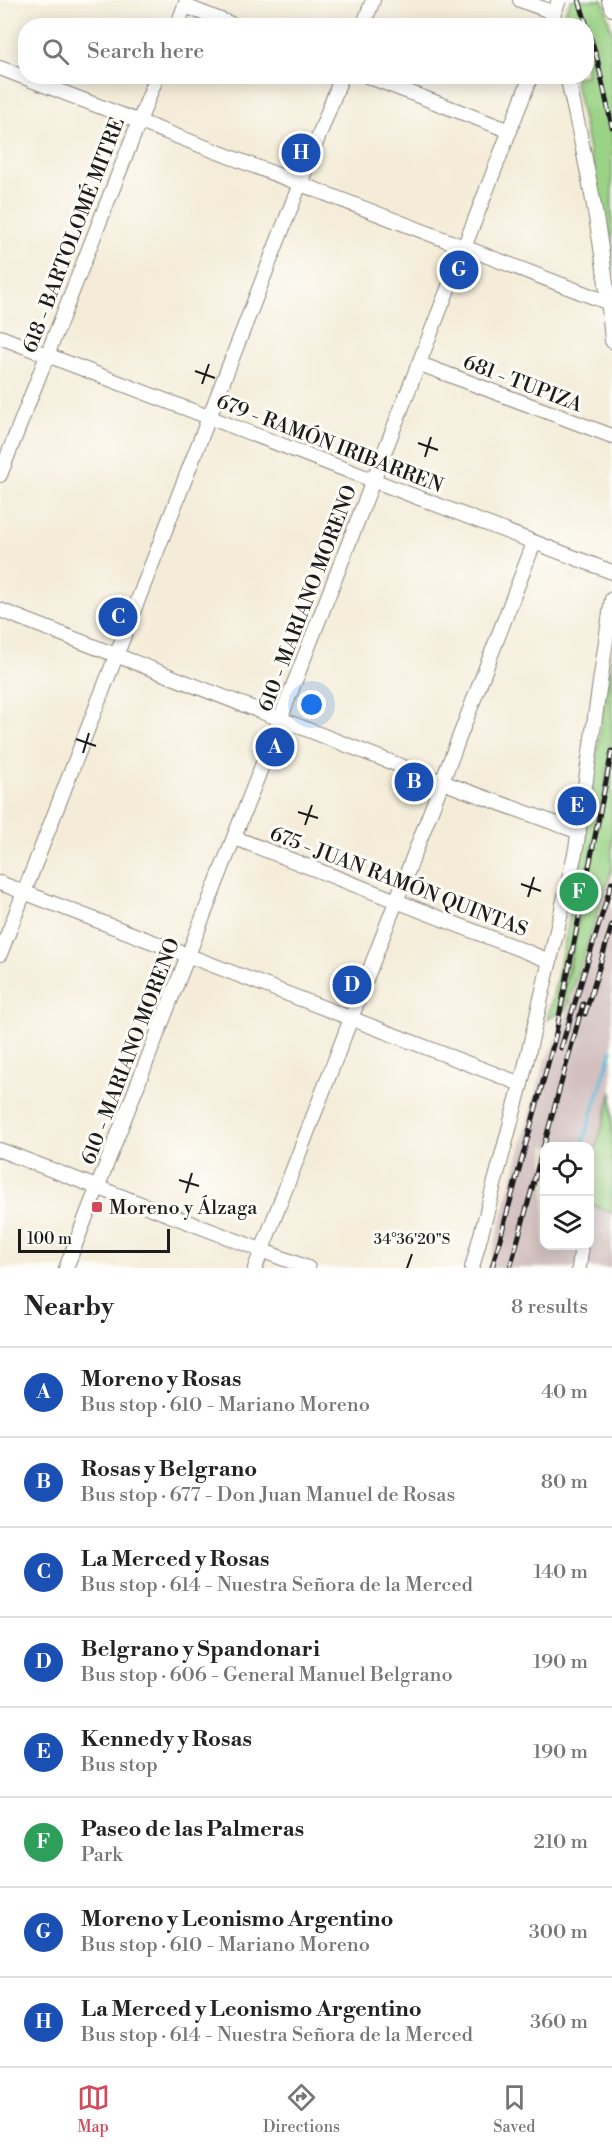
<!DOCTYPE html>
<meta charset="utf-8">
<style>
body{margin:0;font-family:"Libre Bodoni",serif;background:#f6f6f6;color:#222}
.controls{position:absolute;right:18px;bottom:18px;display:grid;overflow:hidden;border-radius:12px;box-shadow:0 3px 15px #0003}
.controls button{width:54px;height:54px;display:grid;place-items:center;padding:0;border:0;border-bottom:2px solid #e0e0e0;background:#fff;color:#222;font:30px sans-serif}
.scale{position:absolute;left:18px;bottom:15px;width:152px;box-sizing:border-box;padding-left:6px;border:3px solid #1c1c1c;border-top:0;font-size:16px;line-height:21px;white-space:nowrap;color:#1c1c1c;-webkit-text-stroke:4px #fdfcf7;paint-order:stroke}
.you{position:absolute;left:312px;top:705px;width:21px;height:21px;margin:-15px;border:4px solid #fff;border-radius:50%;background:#1a73e8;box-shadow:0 0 0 9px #1a73e833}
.badge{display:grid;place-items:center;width:39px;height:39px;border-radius:50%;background:#d1495b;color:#fff;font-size:20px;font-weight:700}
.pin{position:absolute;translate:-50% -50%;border:3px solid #fff;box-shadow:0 2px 6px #0006}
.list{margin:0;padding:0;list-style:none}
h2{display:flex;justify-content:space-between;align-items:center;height:78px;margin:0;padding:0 24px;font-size:26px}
h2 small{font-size:20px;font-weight:400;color:#767676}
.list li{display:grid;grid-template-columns:39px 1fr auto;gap:18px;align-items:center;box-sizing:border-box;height:90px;padding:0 24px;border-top:2px solid #e0e0e0}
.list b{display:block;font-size:22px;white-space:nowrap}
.list p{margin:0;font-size:20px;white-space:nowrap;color:#767676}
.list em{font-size:20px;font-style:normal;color:#767676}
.icon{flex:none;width:33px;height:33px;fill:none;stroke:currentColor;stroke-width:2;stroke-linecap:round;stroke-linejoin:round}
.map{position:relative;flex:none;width:612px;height:1268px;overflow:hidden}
.search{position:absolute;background:#fff;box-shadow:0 3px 15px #0003;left:18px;right:18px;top:18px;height:66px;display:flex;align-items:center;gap:15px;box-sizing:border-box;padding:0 21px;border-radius:24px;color:#767676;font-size:22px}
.sheet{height:798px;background:#fff}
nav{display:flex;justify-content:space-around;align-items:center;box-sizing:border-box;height:84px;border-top:2px solid #e0e0e0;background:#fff;font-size:16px;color:#767676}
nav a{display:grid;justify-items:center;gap:3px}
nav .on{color:#d1495b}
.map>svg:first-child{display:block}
</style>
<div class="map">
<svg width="612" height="1268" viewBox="0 0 612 1268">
<rect width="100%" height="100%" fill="#fdfcf7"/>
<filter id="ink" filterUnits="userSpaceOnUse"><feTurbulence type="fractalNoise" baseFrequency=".0167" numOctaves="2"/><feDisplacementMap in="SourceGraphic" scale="12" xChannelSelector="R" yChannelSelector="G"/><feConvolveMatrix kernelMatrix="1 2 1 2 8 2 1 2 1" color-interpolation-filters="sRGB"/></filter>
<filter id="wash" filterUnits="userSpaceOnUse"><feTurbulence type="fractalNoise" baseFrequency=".008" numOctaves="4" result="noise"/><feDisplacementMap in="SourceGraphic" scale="24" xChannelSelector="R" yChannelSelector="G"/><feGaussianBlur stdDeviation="1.35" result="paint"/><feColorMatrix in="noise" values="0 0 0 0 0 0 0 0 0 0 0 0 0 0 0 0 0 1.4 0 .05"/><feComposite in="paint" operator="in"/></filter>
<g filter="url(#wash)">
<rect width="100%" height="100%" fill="#f4ecd8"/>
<polygon fill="#d2bfc0" points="612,874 612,1092 590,1169 590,1146 544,1146 544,1246 590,1246 590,1204 612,1213 612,1268 488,1268 545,1060 562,1028"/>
<g fill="#9bd386" stroke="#5c7851" stroke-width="1.5">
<polygon points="571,0 603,0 612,32 612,289 591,159 574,77 586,76 586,26 564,25 563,16"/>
<path d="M612,652V740L603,797L559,1013L547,1020C577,899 594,776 612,652Z"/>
<polygon points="612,758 612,869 566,1009 561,1012"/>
<polygon points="612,1092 612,1213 590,1204 590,1169"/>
</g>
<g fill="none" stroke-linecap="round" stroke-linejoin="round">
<polyline stroke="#5bbed9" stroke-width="3" points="582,1146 612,1050"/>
</g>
</g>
<g filter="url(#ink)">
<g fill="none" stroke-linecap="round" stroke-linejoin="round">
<defs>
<g id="minor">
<polyline points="520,0 552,12"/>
<polyline points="609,0 612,9"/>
<polyline points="185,6 236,26"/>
<polyline points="177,26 187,0"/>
<polyline points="363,26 373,0"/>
<polyline points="549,26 559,0"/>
<polyline points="0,68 609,303"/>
<polyline points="367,76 510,131"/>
<path d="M567,76C587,164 605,251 612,341"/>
<polyline points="0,337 612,572"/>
<polyline points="420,364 612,436"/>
<polyline points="0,475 157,76"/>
<polyline points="0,610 442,782 579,832"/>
<polyline points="235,838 550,961"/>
<polyline points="0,883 521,1084"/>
<polyline points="0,954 342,76"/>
<polyline points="0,1150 308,1268"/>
<polyline points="66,1268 531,76"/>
<polyline points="255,1268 534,543"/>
<polyline points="472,1268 521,1084 576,849 612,599"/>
<polyline points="579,1268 581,1252"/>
</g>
</defs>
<use href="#minor" stroke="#88847a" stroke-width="16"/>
<use href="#minor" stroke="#fff" stroke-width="14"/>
<defs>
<g id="rail">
<polyline points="579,0 597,58 612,127"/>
<polyline points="585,1014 612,925"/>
<polyline points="561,1048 612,882"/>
<polyline points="492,1268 555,1038 612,751"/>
<polyline points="510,1268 583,1004"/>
</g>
</defs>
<use href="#rail" stroke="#1c1c1c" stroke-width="5"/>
<use href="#rail" stroke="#fdfcf7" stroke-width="3" stroke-dasharray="9" stroke-linecap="butt"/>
</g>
</g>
<path fill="none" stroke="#1c1c1c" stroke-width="2" d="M195,371L215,378M202,384L209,364M418,443L438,450M425,457L431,437M76,739L96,746M83,753L89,733M298,812L318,818M305,825L312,805M521,884L541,891M528,897L534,877M179,1180L199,1186M186,1193L192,1173M407,1268L412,1254"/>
<rect fill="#d1495b" stroke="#fdfcf7" stroke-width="2" x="91" y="1201" width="12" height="12" rx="3"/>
<g text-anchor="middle" stroke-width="6" stroke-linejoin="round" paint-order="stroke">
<g font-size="20" fill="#1c1c1c" stroke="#fdfcf7">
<text transform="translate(73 235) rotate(-69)" y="7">618 - BARTOLOMÉ MITRE</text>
<text transform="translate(523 383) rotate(21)" y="7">681 - TUPIZA</text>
<text transform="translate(330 443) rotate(21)" y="7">679 - RAMÓN IRIBARREN</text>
<text transform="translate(307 598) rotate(-69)" y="7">610 - MARIANO MORENO</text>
<text transform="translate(399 881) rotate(21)" y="7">675 - JUAN RAMÓN QUINTAS</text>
<text transform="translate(130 1051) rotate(-69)" y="7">610 - MARIANO MORENO</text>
</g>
<g font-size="20" fill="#1c1c1c" stroke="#fdfcf7" text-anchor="start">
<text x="109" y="1214">Moreno y Álzaga</text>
</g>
</g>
<g font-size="15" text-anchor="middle" fill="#1c1c1c" stroke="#fdfcf7" stroke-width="6" stroke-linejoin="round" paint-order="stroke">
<text x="412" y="1244">34°36'20"S</text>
</g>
</svg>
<div class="controls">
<button><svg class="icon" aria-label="locate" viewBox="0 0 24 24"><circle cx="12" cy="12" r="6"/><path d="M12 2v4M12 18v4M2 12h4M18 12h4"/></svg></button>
<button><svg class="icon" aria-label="layers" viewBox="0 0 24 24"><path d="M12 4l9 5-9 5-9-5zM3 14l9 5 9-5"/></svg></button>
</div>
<div class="scale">100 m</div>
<div class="you"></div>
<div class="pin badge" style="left:275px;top:747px;background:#1a4fb4">A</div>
<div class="pin badge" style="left:414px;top:782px;background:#1a4fb4">B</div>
<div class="pin badge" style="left:118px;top:617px;background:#1a4fb4">C</div>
<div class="pin badge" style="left:352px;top:985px;background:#1a4fb4">D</div>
<div class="pin badge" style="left:577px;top:806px;background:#1a4fb4">E</div>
<div class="pin badge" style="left:579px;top:892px;background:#2e9e5b">F</div>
<div class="pin badge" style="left:459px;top:270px;background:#1a4fb4">G</div>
<div class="pin badge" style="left:301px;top:153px;background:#1a4fb4">H</div>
<div class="search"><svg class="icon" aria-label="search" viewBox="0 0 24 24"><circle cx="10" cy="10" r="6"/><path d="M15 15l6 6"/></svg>Search here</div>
</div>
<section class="sheet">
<h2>Nearby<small>8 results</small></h2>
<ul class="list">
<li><span class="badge" style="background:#1a4fb4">A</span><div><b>Moreno y Rosas</b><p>Bus stop · 610 - Mariano Moreno</p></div><em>40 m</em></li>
<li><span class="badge" style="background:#1a4fb4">B</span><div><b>Rosas y Belgrano</b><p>Bus stop · 677 - Don Juan Manuel de Rosas</p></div><em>80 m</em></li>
<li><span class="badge" style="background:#1a4fb4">C</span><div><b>La Merced y Rosas</b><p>Bus stop · 614 - Nuestra Señora de la Merced</p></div><em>140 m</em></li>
<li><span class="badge" style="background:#1a4fb4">D</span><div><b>Belgrano y Spandonari</b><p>Bus stop · 606 - General Manuel Belgrano</p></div><em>190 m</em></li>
<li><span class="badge" style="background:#1a4fb4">E</span><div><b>Kennedy y Rosas</b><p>Bus stop</p></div><em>190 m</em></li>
<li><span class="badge" style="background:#2e9e5b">F</span><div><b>Paseo de las Palmeras</b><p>Park</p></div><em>210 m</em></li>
<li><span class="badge" style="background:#1a4fb4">G</span><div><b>Moreno y Leonismo Argentino</b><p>Bus stop · 610 - Mariano Moreno</p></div><em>300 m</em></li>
<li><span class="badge" style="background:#1a4fb4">H</span><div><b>La Merced y Leonismo Argentino</b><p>Bus stop · 614 - Nuestra Señora de la Merced</p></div><em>360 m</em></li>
</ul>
</section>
<nav>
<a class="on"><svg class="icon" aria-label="map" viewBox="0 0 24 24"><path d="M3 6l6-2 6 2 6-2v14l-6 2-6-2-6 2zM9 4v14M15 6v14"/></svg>Map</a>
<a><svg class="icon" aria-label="directions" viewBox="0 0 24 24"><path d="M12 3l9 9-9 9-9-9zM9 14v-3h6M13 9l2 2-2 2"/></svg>Directions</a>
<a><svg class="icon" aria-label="saved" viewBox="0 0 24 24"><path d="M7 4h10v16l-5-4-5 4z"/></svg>Saved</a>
</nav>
